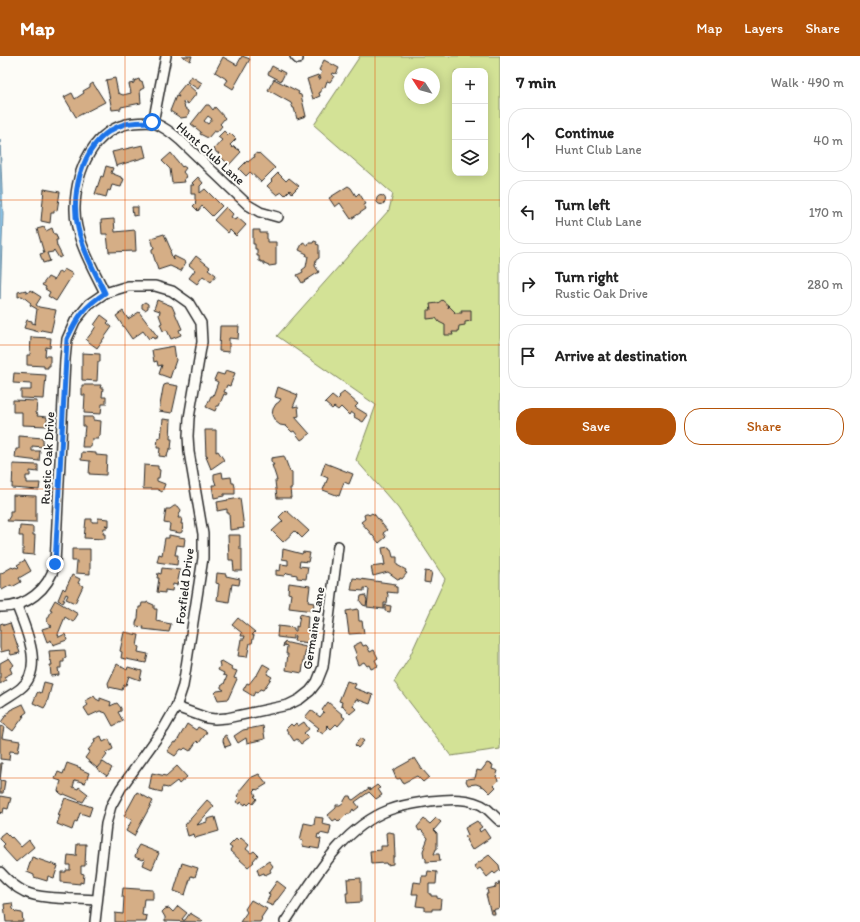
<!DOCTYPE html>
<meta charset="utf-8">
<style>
body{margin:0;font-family:Itim,sans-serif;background:#f2f2f2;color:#222}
.controls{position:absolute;right:12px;top:12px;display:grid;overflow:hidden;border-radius:8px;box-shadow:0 2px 10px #0003}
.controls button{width:36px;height:36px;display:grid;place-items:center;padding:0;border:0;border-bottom:1px solid #e0e0e0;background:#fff;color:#222;font:20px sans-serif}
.compass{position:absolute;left:404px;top:12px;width:36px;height:36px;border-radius:50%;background:#fff;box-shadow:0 2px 10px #0003;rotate:306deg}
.stop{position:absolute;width:12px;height:12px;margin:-9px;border:3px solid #1a73e8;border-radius:50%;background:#fff}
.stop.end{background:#1a73e8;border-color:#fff;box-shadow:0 1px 4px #0008}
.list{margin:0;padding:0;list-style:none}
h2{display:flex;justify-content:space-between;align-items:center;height:52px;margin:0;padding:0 16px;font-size:17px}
h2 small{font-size:13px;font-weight:400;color:#767676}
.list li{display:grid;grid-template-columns:26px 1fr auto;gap:12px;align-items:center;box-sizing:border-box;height:64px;margin:0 8px 8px;padding:0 8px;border:1px solid #e0e0e0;border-radius:16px}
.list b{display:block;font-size:15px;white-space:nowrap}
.list p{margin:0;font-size:13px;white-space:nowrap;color:#767676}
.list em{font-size:13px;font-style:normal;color:#767676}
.actions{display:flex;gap:8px;padding:12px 16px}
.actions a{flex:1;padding:9px 0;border:1px solid #b45309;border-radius:16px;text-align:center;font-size:14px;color:#b45309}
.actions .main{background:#b45309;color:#fff}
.icon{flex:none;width:22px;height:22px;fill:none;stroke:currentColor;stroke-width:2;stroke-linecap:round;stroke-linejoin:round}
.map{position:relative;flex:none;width:500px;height:866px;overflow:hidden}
header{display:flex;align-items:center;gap:24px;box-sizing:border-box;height:56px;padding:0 20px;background:#b45309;color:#fff}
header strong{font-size:19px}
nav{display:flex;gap:22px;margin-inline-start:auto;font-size:14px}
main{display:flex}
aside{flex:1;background:#fff}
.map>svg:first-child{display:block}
</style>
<header>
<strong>Map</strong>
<nav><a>Map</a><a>Layers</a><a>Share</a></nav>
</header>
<main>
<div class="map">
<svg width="500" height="866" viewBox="0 0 500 866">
<rect width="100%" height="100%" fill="#fdfcf7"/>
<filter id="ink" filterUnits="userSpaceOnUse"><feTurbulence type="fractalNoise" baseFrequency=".025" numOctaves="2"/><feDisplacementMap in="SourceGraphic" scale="8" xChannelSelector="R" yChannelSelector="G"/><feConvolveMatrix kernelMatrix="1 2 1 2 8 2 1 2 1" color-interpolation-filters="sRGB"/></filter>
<g filter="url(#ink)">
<path fill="#d3e296" stroke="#7f8660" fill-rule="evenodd" d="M360,0H500V693L451,700L394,626L409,602L445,523L398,452L356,404L376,349L277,280L389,154L393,138L314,69ZM455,15H485V117H455ZM410,18H434V42H410Z"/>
<polygon fill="#90cbf0" stroke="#688ba1" points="0,84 3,158 0,243"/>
<g fill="#d5ae86" stroke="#2b2b2b" fill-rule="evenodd">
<polygon points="182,0 192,0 190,5"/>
<polygon points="242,0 250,3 233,33 225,28 228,24 215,16 223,1 237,9"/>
<polygon points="324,4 339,12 336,18 333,17 332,19 334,20 330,26 327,25 325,31 321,33 321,36 319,37 320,40 313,43 307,23 318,19 319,23 320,23 321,21 319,21 322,16 319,14"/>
<polygon points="272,10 285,17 281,25 268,18"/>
<polygon points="191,20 202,27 198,33 187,26"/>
<polygon points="115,22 118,37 123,39 131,37 129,28 134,27 134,25 139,23 140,26 142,25 144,32 140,34 141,47 121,51 121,53 112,54 106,24"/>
<polygon points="274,23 299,36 298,38 301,39 306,60 297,63 294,52 293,52 291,47 268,34"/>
<polygon points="93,27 105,46 76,61 64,41 72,37 75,43 84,37 83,35 90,31 90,29"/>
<polygon points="186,27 197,37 188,48 184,45 183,46 185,52 189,55 189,57 187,61 181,62 170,55 176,40 179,41 177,38"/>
<path d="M206,49H209L213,54L215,51L225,62L220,68L222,70L218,75L216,76L214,75L208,82L200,78L201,76L191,68ZM208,60L212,63L208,68L204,65Z"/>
<polygon points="224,75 228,79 230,77 236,83 230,89 233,92 234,90 237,93 238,93 241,96 229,109 218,98 219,97 217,97 214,93 222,84 218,81"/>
<polygon points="143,89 146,101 116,110 112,96"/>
<polygon points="171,97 182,111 183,110 186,112 183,116 187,121 184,123 185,126 172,127 170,113 162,105"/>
<polygon points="257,97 258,98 259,97 275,112 261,126 250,116 246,120 239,113 247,105 248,106 254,101 255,101 254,99"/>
<polygon points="106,110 113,112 111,117 121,121 121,122 124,123 121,131 112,129 110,135 108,134 106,141 95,138 101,120 103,121"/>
<polygon points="278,117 286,125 289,122 299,130 292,137 290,134 285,139 282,136 277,139 267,130 272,125 271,124"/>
<polygon points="198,121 203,127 200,130 200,137 205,133 222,150 212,160 202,150 198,155 193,150 196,147 195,146 196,145 195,143 195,138 191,138 191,129 194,129 192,127"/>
<polygon points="348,130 351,132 356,140 359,137 366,148 364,149 366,153 351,163 340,147 335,151 329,142"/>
<polygon points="44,133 60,136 57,155 54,154 54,157 51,157 50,167 41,165"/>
<circle cx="381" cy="144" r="4.5"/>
<polygon points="132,151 138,151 138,159 133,160"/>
<polygon points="226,151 233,158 231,161 235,164 237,161 246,169 237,179 236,180 230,174 228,177 214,164"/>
<polygon points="114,163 115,176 135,174 136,195 109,196 107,178 102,178 101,164"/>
<polygon points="44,171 46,175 52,172 54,178 56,178 58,184 56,184 57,190 62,200 59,202 54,194 53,195 53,196 47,197 50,205 43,207 40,198 44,197 37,173"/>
<polygon points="253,174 260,174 260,177 267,177 267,186 276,186 276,209 269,210 264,208 264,206 261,206 261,205 259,205 259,200 257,200 257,193 255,193 255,188 253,188"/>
<polygon points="164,178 171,194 170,195 173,204 174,200 186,206 181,215 170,210 158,214 152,195 152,193 154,192 151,182"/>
<polygon points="314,185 317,186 316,188 319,189 319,202 316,204 315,210 319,216 302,227 297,219 303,216 302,214 306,211 308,200 306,200 307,198 299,194 303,186 308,189 309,187 313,187"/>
<polygon points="196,200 210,211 208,213 216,219 211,226 203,220 197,228 189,222 195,214 189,209"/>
<polygon points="64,213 73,218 56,245 48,240 50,236 45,233 46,231 42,229 48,221 54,224 59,215 62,217"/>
<polygon points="26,234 25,235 28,237 30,234 41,241 36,249 39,251 56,254 51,276 41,274 39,276 24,272 27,264 32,265 32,267 36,268 35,267 37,253 30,249 31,247 22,240 18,241 18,236"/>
<polygon points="157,244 172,250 182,273 179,274 181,279 171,283 167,274 163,275 160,268 162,267 159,259 160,255 154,253"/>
<polygon points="442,244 449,250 448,252 449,250 455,256 454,257 462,257 461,254 471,254 471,265 465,266 465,269 459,270 458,276 452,276 453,279 445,279 445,269 439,266 436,262 427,263 427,254 431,254 430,248 438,247"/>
<polygon points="145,246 148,248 148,252 145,254 142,252 142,248"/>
<polygon points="123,255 128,263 139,256 158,281 154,283 152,280 149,283 143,275 132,283 116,260"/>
<polygon points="101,259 109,265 107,267 112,271 97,292 86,284 93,275 96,270 94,269"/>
<polygon points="220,270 239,270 238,283 229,282 229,296 219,295"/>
<polygon points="31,281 51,282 50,292 46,291 45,300 50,300 50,310 48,310 48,312 44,312 44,310 27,309 27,299 30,299"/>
<polygon points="174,290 176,304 170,322 159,318 162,309 158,310 157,305 154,306 152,294"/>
<polygon points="82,297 100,298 100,306 98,306 97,325 82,324"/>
<polygon points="226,314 235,317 230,330 227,329 224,336 227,337 226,339 224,338 219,350 217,350 215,355 206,351 211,340 213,340 218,326 214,324 217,317 224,319"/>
<polygon points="14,317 46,319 44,343 21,342 21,334 31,334 31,328 13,327"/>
<polygon points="167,328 178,330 172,357 159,355 163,332 164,329"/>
<polygon points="82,329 101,329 100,332 103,332 102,341 106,341 106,348 102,348 101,358 84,357 85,339 82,339"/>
<polygon points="278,331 298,339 293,351 298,350 299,360 295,361 310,378 301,384 294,375 292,376 286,370 280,369 275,365 272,359 273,353 276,348 279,346 281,343 275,341"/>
<polygon points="344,336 358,348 355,351 368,359 363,366 354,361 355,359 351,356 349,359 341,351 338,354 334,351 332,353 325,347 332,340 337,344 340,341 339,340"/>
<polygon points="13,344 37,345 36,357 38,358 37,360 47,361 47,370 22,369 22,356 13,356"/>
<polygon points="83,361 93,361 93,364 101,365 100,380 98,380 98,383 92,383 91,391 82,391 83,380 85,380 84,379 85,370 83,370"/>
<polygon points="163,363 171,364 170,383 172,383 171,393 169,393 167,401 159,400 160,392 157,392 158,381 161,382"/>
<polygon points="205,374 216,374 216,396 218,395 224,404 211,413 206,401 208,400 206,400"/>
<polygon points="19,380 43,382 43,391 32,390 32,395 40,395 39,405 15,402 16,393 19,393"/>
<polygon points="82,396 96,397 96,399 107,400 106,419 89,418 90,405 81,404"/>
<polygon points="284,400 290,416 292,416 292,432 290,432 291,442 277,442 275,425 277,425 276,421 272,409 274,409 271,405 271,402"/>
<polygon points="325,407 353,418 349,428 344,426 339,440 323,434 328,422 321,419"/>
<polygon points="13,408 38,409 38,416 30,415 30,420 26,420 26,424 27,424 27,427 40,427 39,434 12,432"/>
<polygon points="144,409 158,410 158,413 160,414 159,422 157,422 157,425 165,428 162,436 157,433 143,433"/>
<polygon points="222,416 223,422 231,421 232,427 234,427 235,431 235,438 224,438 224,440 214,442 212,429 216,429 214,423 214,418"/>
<polygon points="13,439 36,440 36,466 7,465 10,460 10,455 13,455"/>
<polygon points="240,442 244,472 230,474 229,457 227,457 227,453 217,455 217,452 218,452 217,446"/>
<polygon points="174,450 178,450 181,454 178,462 182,462 181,468 183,468 182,476 180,477 169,475 170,468 164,467 166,453 170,453"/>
<polygon points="286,454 309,475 302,482 295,475 283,486 272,475 283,465 279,461"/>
<polygon points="372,457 373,458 374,458 387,474 383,477 386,481 379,487 361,466 365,463 364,459 366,458 368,458 369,459"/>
<polygon points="98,462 109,463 109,470 105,469 108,471 107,472 104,472 103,478 105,478 105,483 84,482 86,463 92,463 92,466 98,466"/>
<polygon points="20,470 33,471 33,479 35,479 34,499 23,498 23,480 19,480"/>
<polygon points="169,479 185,482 184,490 177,489 175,499 178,499 177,509 157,506 159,498 162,499 165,482 169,482"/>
<polygon points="228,479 240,479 240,493 242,493 242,515 234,515 233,504 229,504"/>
<polygon points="389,491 390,493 391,493 393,501 397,501 397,509 406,514 405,516 407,517 402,523 400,522 399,524 388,516 373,520 371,511 385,509 382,492"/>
<polygon points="72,493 90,493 90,518 76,517 77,505 72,505"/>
<polygon points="283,493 302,498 303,496 310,497 308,506 300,505 299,510 308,511 306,523 297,522 297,519 287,517 284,520 276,519 276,514 280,515 281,508 288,509 288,504 282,503"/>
<polygon points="25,504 31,515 19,522 21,526 12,531 11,529 2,534 0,530 0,518 12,511 13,512 16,511 17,512 19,511 17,509"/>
<polygon points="162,512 180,514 177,529 173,528 172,535 165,534 165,537 157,536 159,522 157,522 158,517 161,518"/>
<polygon points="425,515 432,516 430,527 424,526"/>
<polygon points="217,517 226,518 226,520 240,523 239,529 232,528 229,546 217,544 219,528 216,527"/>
<polygon points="72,519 80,523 78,527 83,530 75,547 66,543 68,539 66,538 63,544 65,544 63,547 58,544 63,532 65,534"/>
<polygon points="353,522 396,528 395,531 397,531 397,537 387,536 388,539 387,547 384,547 384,553 367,551 369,533 364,532 364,535 351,534"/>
<polygon points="289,527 310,530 308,546 314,547 313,555 289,552 291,538 288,537"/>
<polygon points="365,539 367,544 366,550 363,549 360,545 361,540"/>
<polygon points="55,544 78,558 73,566 65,561 58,578 59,581 65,578 67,584 53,589 51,584 47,586 42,573 52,570 48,568 47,564 52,554 50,553"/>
<polygon points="147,546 154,549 154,553 157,553 156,565 171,568 169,576 143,573 144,571 136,570 136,567 138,562 139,551 141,551 142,547 147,547"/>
<polygon points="385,549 391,550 390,556 385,555"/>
<polygon points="358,553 359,565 362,565 364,577 349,578 346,555"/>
<polygon points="300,558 308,560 307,572 310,572 309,587 294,585 295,580 293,579 293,583 277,581 278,570 294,572 294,575 296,575 296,570 298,571"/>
<polygon points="238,562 255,576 252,579 254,579 252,587 250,587 247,601 238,600 241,583 244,583 245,580 241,580 242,577 232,569"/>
<polygon points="3,567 4,569 10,567 20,597 11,599 9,594 1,596 0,592 0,568"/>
<polygon points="124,576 139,579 137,590 139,591 138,596 148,598 146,607 121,602 122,596 120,595"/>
<polygon points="284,586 306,591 302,617 286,614 288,598 286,598 287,590 284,589 283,591"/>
<polygon points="361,586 363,590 366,589 367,590 370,596 374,594 378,602 375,604 378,610 371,613 369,609 367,610 364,606 358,609 355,601 357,600 353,590"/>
<polygon points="65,594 66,602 64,603 64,606 61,606 61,612 58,612 59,619 51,620 50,609 52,609 51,604 50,605 49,595"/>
<polygon points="9,602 14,609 10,612 12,617 4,621 6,624 0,628 0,607"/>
<polygon points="222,605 232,611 231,613 237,615 234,622 237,623 228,643 218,644 215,637 217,635 224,634 221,632 221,630 224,628 227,620 223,619 224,617 218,614 220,610 219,606"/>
<polygon points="117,608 127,614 128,611 142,615 140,624 129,620 126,629 124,629 122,634 109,631 108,627"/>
<polygon points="263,608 270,612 267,618 272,621 263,634 260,633 257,637 255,636 253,640 243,634 247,627 249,628 256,619 257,619"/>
<polygon points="347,625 356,628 354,632 373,639 370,648 356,643 353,650 356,653 350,658 344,651 341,650 342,646 339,645"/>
<polygon points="44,626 52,628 47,647 44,652 33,647 37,637 38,636 41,637"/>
<polygon points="94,640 96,643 100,645 100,642 111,646 110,650 117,647 121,652 121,655 118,656 123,665 113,670 106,657 100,655 89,660 84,652 88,649 85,645"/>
<polygon points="328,646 343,659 342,660 345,662 338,670 336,668 331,673 327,669 326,670 328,672 323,678 317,674 319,672 305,661 311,654 320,661 324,656 322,654"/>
<polygon points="23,648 27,656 23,659 24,660 13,675 1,666 10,654"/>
<polygon points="304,666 309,673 304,677 309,682 301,688 297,683 294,685 286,673 291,668 293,670 296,667 298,670"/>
<polygon points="187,668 196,674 198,671 207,676 199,687 197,685 190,695 185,692 183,694 181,693 175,700 167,695 174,686 176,687"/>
<polygon points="0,670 4,671 2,682 20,685 18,696 10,695 9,704 0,703"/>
<polygon points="263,670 265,683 247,687 246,682 238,687 234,680 243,674"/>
<polygon points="226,679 231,689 225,691 223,685 224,680"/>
<polygon points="101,680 103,686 109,683 113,693 105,697 107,699 97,712 85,702 90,695 88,694 95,686 94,683"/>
<polygon points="360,682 364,685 358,692 355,689"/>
<polygon points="415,702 422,713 429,721 423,726 417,720 403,727 400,722 398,723 396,722 393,715 397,712"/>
<polygon points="103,706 112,712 107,720 97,713"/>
<polygon points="0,707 2,707 0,724 5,725 3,737 0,737"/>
<polygon points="67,707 81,712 80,713 89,717 85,727 75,724 73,731 78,733 79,731 88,738 83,746 64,738 63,739 60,737 58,735 61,725 55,723 58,716 63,718"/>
<polygon points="487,707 493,709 492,713 498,715 496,721 497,722 498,725 494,729 496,731 490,737 484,731 476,728 468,729 466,725 467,723 475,722 477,714 481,715"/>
<polygon points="177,710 187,721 179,728 177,725 168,732 163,731 162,736 149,733 152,717 166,720"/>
<polygon points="259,718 267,728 257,734 256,733 254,735 256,740 254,740 257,743 253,748 251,746 248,749 246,747 245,749 241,746 240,748 236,746 239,742 237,740 240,736 240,734 250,722"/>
<polygon points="377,729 380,732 378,733 382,739 376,743 369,736 355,746 359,751 354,755 353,753 350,758 347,758 339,766 336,763 333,765 328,759 336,752 336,749 340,749 344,746 344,745 347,740 350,740 351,743 353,744 369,732 370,734"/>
<polygon points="137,736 153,745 134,780 126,775 132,764 124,760"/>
<polygon points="0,740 11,742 8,753 4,752 3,757 0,756 0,758"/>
<polygon points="65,742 92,751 89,760 80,757 77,766 75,765 72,774 57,768 60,759 58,759"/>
<polygon points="207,744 214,750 197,769 207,766 207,763 215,761 219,775 195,782 194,778 188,780 185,769"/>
<polygon points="315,761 323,762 322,768 331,770 329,779 320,777 320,779 318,778 317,782 321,783 319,793 302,790 303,785 300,784 304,767 314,769"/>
<polygon points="436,762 441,766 434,774 437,777 437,793 436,793 434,798 439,798 440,805 426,806 426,803 424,801 423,795 428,782 422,775 421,774 419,775 417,771 424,763 430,768"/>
<polygon points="477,765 482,771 479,773 480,776 484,773 490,782 472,794 466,784 467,784 465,780 468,779 465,772"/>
<polygon points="5,776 11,782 12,781 21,791 29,784 34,791 16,806 5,794 3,790 5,788 0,783 0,780"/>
<polygon points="388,776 394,777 395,801 393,801 393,808 387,809 386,807 371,808 370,795 381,794 381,790 387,790 386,777"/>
<polygon points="241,782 249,789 246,793 251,797 254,795 258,799 253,805 254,806 248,811 230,795 232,792 229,790 236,783 238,785"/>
<polygon points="77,788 86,788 85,810 81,810 81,817 84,818 83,827 80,826 80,828 61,826 61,816 66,816 66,814 70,814 70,809 67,809 68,799 76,800"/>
<polygon points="139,789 159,797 152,813 143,809 145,804 143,803 142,804 135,801 137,795 136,794"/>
<polygon points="489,799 499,809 500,814 495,818 493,816 487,821 480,812 477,814 474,810"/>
<polygon points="32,801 58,810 54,822 48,820 47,825 34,821 34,819 27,816"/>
<polygon points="269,805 273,810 270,814 271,816 265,819 264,817 259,819 257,813"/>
<polygon points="182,807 198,812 195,821 191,820 185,839 174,835 178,822 178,819"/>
<polygon points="428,815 437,816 436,828 429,828 429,838 431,838 431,840 437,840 437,842 441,843 440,853 432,853 432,855 425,855 425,851 416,850 418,838 412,838 414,826 421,827 422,820 427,820"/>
<polygon points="361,822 361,846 347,847 346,837 348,837 347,823"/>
<polygon points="277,825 286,832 277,844 276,844 273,850 266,847 270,839 268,838"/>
<polygon points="498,826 500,826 500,852 492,854 492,855 494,854 495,858 491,858 486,838 488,838 487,833 496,831 495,829 499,828"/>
<polygon points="123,832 153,834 153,843 144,843 142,859 147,860 146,866 115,866 115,857 123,858 124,841 122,841"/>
<polygon points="251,844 267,853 261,862 262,863 260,866 240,866 247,856 245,853"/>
<polygon points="12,847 13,853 16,856 22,857 23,866 6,866 4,848"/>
<polygon points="178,850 187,857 182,863 183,864 185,864 190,857 203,865 202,866 165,865 165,861 162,856 165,853 169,852 173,856"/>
</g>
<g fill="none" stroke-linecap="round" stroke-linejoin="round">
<defs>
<g id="minor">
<polyline points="295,0 298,3"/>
<polyline points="153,67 166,0"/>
<path d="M105,237C92,210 74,181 75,151C76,115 93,72 133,67C139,67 148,65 154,67C164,71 172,77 180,84L248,149L260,156L278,161"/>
<path d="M0,551C26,552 49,533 55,508L65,303L67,283L75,265L89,248L105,237L128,230H155L172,235L189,247L201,267L202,286L189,362L188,380L189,396L203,478V502L183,630L176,651L164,672L121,732L111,750L106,768L95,866"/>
<path d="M0,646C7,641 15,637 21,632C45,612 25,572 17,550"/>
<polyline points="176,651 207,662 215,663 227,662 288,649 300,643 310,635 317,626 323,611 338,490"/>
<path d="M0,816C7,824 15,831 25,836C43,844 76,842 96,844"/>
<path d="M285,866C313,825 340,773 389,754C402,749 417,747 430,745C448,743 471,741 486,752C491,756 495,761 500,765"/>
</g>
</defs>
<use href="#minor" stroke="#2b2b2b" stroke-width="12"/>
<use href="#minor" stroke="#fdfcf7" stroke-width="9"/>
</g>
</g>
<g fill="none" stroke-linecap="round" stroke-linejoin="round" filter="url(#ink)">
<path stroke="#1a73e8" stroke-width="5" d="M55,508L67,283C78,260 84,251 105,237C95,216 83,195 78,172C69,135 84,80 125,68C134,66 144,66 152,66"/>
</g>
<path fill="none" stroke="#e8590c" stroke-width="1" stroke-opacity="0.55" d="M125,0V866M250,0V866M375,0V866M0,144H500M0,289H500M0,433H500M0,577H500M0,722H500"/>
<g text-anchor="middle" stroke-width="4" stroke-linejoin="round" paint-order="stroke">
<g font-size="13" fill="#2b2b2b" stroke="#fdfcf7">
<text transform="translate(211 97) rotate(42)" y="5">Hunt Club Lane</text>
<text transform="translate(47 402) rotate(-87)" y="5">Rustic Oak Drive</text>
<text transform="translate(184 530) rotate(-83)" y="5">Foxfield Drive</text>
<text transform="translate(313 572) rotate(-81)" y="5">Germaine Lane</text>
</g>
</g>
</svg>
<div class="controls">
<button>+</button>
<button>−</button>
<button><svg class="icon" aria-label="layers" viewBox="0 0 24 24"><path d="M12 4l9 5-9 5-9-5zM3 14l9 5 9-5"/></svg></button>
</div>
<svg class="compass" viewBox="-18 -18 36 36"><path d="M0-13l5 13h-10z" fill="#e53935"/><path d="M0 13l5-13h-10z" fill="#767676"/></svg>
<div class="stop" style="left:152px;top:66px"></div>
<div class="stop end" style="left:55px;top:508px"></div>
</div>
<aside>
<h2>7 min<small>Walk · 490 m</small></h2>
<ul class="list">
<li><svg class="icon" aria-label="ahead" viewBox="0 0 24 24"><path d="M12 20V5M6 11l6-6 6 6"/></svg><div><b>Continue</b><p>Hunt Club Lane</p></div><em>40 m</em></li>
<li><svg class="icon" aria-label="left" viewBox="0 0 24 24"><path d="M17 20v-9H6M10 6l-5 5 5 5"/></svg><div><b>Turn left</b><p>Hunt Club Lane</p></div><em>170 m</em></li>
<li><svg class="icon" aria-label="right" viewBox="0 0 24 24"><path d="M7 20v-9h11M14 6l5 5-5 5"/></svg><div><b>Turn right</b><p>Rustic Oak Drive</p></div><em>280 m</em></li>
<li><svg class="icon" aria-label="arrive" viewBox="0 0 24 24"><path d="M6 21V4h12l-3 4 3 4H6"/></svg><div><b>Arrive at destination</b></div></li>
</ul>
<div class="actions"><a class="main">Save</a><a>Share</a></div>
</aside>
</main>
